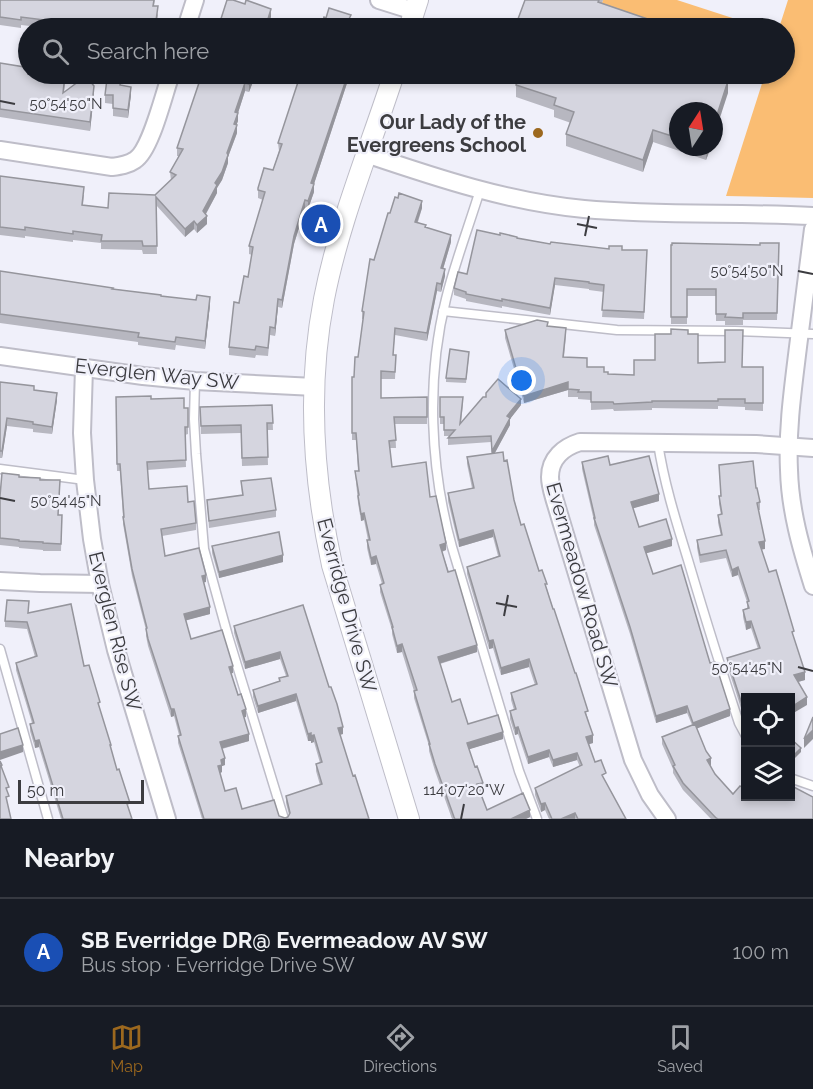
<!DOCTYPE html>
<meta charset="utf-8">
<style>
body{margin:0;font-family:Raleway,sans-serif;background:#20242c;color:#f1f3f6}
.controls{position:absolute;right:18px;bottom:18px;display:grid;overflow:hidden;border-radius:0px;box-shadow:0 3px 9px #0003}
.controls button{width:54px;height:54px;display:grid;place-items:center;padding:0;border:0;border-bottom:2px solid #363941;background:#171b24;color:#f1f3f6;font:30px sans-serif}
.compass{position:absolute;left:669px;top:102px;width:54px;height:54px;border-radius:50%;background:#171b24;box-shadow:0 3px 9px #0003;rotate:12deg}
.scale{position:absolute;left:18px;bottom:15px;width:126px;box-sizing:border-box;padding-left:6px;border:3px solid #3c3c40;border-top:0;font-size:16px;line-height:21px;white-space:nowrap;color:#3c3c40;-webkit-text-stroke:4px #f0f0fa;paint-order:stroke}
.you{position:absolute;left:522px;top:381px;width:21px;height:21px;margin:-15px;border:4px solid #fff;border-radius:50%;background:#1a73e8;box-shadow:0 0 0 9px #1a73e833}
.badge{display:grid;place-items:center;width:39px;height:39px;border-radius:50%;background:#9c681e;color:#fff;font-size:20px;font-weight:700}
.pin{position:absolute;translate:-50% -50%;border:3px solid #fff;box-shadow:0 2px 6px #0006}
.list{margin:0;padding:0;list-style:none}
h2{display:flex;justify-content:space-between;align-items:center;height:78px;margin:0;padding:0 24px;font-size:26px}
h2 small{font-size:20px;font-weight:400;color:#9ea1a6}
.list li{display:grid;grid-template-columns:39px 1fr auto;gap:18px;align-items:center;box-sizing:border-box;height:108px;padding:0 24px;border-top:2px solid #363941}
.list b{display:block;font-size:22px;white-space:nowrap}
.list p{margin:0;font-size:20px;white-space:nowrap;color:#9ea1a6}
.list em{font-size:20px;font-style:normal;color:#9ea1a6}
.icon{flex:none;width:33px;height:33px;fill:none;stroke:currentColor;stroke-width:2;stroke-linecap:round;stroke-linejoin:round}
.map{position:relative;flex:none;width:813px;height:819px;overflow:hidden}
.search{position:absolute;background:#171b24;box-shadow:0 3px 9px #0003;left:18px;right:18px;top:18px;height:66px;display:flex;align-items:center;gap:15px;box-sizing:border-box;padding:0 21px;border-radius:33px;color:#9ea1a6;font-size:22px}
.sheet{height:186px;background:#171b24}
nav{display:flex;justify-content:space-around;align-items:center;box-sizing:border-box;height:84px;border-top:2px solid #363941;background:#171b24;font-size:16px;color:#9ea1a6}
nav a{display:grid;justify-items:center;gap:3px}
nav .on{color:#9c681e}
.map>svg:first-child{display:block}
</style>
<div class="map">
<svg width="813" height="819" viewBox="0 0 813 819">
<rect width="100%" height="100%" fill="#f0f0fa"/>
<g fill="#fabd73">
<polygon points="603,0 677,0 754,25 753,28 639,28 598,14"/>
<polygon points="788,0 813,0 813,198 726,196 765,74 784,74 784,28 779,28"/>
<polygon points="702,74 738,74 735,81 729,83"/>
</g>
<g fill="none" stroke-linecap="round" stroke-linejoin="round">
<defs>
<g id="service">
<path d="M480,190C469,226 455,262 446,299C426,379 430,468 452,547L519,771L537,819"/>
<polyline points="443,311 617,330 735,331 813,334"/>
<polyline points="195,381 194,419 196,454 204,549 228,636 284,819"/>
<path d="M658,443C664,483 676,521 688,560C704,614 721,669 739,723L746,736"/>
<polyline points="0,469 85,480"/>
<polyline points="0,649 48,819"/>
<polyline points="790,778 813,786"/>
</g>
<g id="minor">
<polyline points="379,0 414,11"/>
<polyline points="186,28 195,0"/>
<path d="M0,150L112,167C120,166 128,165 135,160C151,150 164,93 171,74"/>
<path d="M366,154C437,178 509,202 584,209C660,216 737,212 813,216"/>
<path d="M813,229C808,268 803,308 798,347C793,388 787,429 789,470C790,510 801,548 813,586"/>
<polyline points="0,356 143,376 195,381 315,387"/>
<polyline points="84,368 82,433 85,480 92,539 100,584 116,650 167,819"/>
<polyline points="0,581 40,583 100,584"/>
<path d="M667,819L650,795L633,760L555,501C553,494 550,485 550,477C550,458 564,447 580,442L756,444L813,448"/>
</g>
<g id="tertiary">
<polyline points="409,28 418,0"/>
<path d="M394,74C370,148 339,222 324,299C307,387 313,478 332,565L409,819"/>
</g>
</defs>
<use href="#service" stroke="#bebdc8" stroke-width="11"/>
<use href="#minor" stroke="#bebdc8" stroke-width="20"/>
<use href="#tertiary" stroke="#bebdc8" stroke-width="22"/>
<use href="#service" stroke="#fff" stroke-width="8"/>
<use href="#minor" stroke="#fff" stroke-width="16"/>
<use href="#tertiary" stroke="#fff" stroke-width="20"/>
</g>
<g fill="#b7b7c0">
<polygon points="0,0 155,0 154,6 158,15 156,28 49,28 21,25 21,28 0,25"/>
<polygon points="525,0 603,0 602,3 674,28 518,28 518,19"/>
<polygon points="0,63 25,67 65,83 64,93 94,95 90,131 0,117"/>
<polygon points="202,74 256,74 249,92 245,91 238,113 238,121 236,125 237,133 228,157 228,163 222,180 217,188 217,193 206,214 207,224 197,233 194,229 185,237 156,205 157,254 143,254 142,250 101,249 101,243 73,240 73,242 25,236 25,238 0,235 0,176 84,195 83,205 108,208 155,195 171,180 170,172 179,156 177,156 177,148"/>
<polygon points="305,74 350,74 314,184 314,192 308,209 305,208 294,244 282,308 278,307 275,336 270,335 268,356 256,355 255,358 229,355 229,347 239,303 248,277 252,255 249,254 249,246 263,200 258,198 258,188 273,170 279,151 278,143"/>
<polygon points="121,85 131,95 128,118 113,116 113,104 105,103 105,95"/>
<polygon points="516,85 728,93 678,111 678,147 711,147 706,160 653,142 643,172 566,146 566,134 571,123 554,117 554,110 516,97"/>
<polygon points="398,198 422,208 418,222 451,242 443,269 445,276 441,292 437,291 427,341 395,335 393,355 396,355 395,379 381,379 381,398 427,397 427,424 395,424 396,448 390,448 392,467 430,497 446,550 442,552 477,652 440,664 452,702 468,724 503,739 469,749 483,790 479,791 487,810 530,817 526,819 452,819 435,771 429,751 429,746 414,698 414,691 402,652 397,653 392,634 392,630 380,592 380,585 382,584 376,564 371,565 367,548 367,540 368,540 364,520 361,521 358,503 355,471 358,471 356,440 352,440 352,377 354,377 358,357 363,319 362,319 362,311 374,260 390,213"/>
<polygon points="517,238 550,244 622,250 647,250 644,319 602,317 604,292 589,290 589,289 555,285 550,315 502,306 502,308 466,301 466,299 454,295 454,288 467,274"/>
<polygon points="779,243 777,320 743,320 743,325 725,325 725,321 716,321 716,296 687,296 687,324 671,324 671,245 760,245"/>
<polygon points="0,271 161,296 210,305 205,349 176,345 175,350 138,345 138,342 0,323"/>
<polygon points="548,326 566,336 564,357 587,367 604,372 608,374 634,375 655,360 688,334 698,363 742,367 763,367 763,411 745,410 745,407 718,406 718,409 652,408 652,410 614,411 613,409 591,410 591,400 578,399 578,397 568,397 568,390 524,403 505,338 505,330"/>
<polygon points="469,356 466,383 446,382 446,378"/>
<polygon points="0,382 34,390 57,400 52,434 33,432 33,429 7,426 2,458 0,458"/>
<polygon points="116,397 151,399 184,408 188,427 188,434 185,435 186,467 147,470 149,489 188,502 196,523 196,530 162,536 165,556 206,582 204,582 210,614 186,620 191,639 233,673 231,673 246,717 244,717 249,741 222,749 225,765 222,766 222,772 220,773 225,791 242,809 285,818 289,815 286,803 286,796 320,785 316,771 316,764 320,763 314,742 311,743 311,741 308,741 296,701 258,713 253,697 253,690 279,682 279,678 286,676 280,659 245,669 234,633 234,626 303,605 343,734 340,735 353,776 369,819 202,819 178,743 178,736 179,735 174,716 171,717 148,646 146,636 146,630 132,576 123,524 123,517 120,471 117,471"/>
<polygon points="440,397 463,404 461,423 521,405 510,419 510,425 495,453 504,461 521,525 539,571 547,589 588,719 593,743 589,744 595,762 626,819 549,819 545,810 541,812 535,795 535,788 580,767 577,760 553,767 549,757 528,764 518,734 515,735 510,719 510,711 514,710 511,700 511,693 535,685 529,667 501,675 493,648 489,649 467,574 467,567 498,556 493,537 459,547 448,501 448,493 472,488 467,464 467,457 492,454 491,442 448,445 448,438 449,436 444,436 444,424 440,424"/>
<polygon points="272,405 273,430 267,430 268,465 242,466 241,433 201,434 200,407"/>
<polygon points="582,462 610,465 659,501 633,508 639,527 672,546 646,553 653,574 710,663 730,716 697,728 711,765 710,766 715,774 733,794 759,800 813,819 711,819 683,790 673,773 673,769 662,744 662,737 692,725 687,713 656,723 630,634 594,525 594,521 582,469"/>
<polygon points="719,465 756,488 760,502 760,510 758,510 765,549 761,549 769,572 794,638 805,680 798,682 807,705 790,698 746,698 746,710 742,711 727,665 727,658 758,649 751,628 746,630 743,617 743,610 747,608 747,602 738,575 732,577 726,558 700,563 697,548 697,540 721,536 718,523 718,515 721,515 719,504 719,496 721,496"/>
<polygon points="19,477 40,480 59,515 62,515 61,551 43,551 43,550 19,548 19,547 0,545 0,496"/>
<polygon points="241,481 276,510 276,517 209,528 207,500 242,495"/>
<polygon points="212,546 283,562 219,578 212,553"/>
<polygon points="28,613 84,666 100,709 111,751 132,819 61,819 39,747 35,748 30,731 30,724 32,723 16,670 16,663 35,657 27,629 5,627 5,621"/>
</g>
<g fill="#95959c">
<polygon points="271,9 271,17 268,27 268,19"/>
<polygon points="253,74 256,74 249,92 249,84"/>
<polygon points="348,74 350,74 314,184 314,192 308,209 308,201 311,183"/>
<polygon points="728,81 728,93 714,136 714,124"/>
<polygon points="245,83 245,91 238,113 238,121 234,132 235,112"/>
<polygon points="94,86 94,95 90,131 90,122"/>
<polygon points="131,87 131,95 128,118 128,110"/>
<polygon points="237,125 237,133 228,157 228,163 222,180 217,188 217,193 203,219 203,211 215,183"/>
<polygon points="653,130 653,142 643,172 643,160"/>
<polygon points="707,147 711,147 706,160"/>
<polygon points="305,200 305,208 294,244 282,308 282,300 294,236"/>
<polygon points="422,201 422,208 415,229 415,222"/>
<polygon points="207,216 207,224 197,233 197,225"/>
<polygon points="194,221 194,229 185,237 185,229"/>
<polygon points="451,235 451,242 441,276 441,268"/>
<polygon points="445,269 445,276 441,292 441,284"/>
<polygon points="555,278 555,285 550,315 550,308"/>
<polygon points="437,283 437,291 427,341 427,333"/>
<polygon points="210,297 210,305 205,349 205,341"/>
<polygon points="278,299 278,307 275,336 275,328"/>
<polygon points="568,382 568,390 524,403 524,396"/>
<polygon points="57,393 57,400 52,434 52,427"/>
<polygon points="521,399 521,405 510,419 510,425 492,458 492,451 507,416"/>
<polygon points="7,418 7,426 2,458 2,451"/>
<polygon points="659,494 659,501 631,509 631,502"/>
<polygon points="364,513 364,520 361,521 361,514"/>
<polygon points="493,530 493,537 459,547 459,540"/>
<polygon points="672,539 672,546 644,554 644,547"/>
<polygon points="765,541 765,549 759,550 759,542"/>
<polygon points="446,543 446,550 440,552 440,545"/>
<polygon points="283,555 283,562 219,578 219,572"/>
<polygon points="376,556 376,564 371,565 371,558"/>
<polygon points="738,567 738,575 732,577 732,570"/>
<polygon points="206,575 206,582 202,583 202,576"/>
<polygon points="210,607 210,614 184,621 184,614"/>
<polygon points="751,621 751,628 746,630 746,622"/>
<polygon points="493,640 493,648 489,649 489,641"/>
<polygon points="402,644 402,652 397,653 397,646"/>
<polygon points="477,645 477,652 438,664 438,657"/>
<polygon points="280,652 280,659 245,669 245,662"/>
<polygon points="529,659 529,667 501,675 501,668"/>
<polygon points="233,666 233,673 229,674 229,667"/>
<polygon points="805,672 805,680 794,683 794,675"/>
<polygon points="296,694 296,701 258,713 258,706"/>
<polygon points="807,697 807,705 790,715 790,708"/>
<polygon points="746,702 746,710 742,711 742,704"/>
<polygon points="687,706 687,713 656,723 656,716"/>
<polygon points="171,709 174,709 174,716 171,717"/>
<polygon points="246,709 246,717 242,718 242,711"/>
<polygon points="730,709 730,716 693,730 693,723"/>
<polygon points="343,727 343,734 338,735 338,728"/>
<polygon points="518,727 518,734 515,735 515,728"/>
<polygon points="813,730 813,739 804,748 804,739"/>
<polygon points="503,732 503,739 467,750 467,743"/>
<polygon points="311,733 311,741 308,741 308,734"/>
<polygon points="249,734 249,741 220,749 220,742"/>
<polygon points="314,735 314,742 311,743 311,736"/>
<polygon points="593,735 593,743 586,745 586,737"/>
<polygon points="39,740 39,747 35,748 35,741"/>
<polygon points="23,745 23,752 0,760 0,752"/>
<polygon points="801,748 801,752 790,763 790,759"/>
<polygon points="549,750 549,757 528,764 528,757"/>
<polygon points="577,753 577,760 553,767 553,760"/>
<polygon points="225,758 225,765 222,766 222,772 218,774 218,766 221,760"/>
<polygon points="711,758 711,765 707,768 707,760"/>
<polygon points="483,783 483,790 477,792 477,784"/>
<polygon points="545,803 545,810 541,812 541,804"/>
<polygon points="530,810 530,817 526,819 511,819"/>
<polygon points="575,813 575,819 561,819"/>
</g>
<g fill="#d5d5df" stroke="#95959c" stroke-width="1.5">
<polygon points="0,0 154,0 153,6 158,6 155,28 93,28 60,23 61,22 21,17 21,20 0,17"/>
<polygon points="227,0 233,0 245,4 246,0 271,9 268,19 273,20 270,28 218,28"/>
<polygon points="525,0 599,0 598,2 674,28 529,28 531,23 518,19"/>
<polygon points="329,8 351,15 349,19 364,24 363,28 320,28 324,17 326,18"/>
<polygon points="0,63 25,67 25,65 28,66 28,74 57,74 65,75 63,93 86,76 94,86 90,122 0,109"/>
<polygon points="202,74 253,74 249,84 245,83 235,112 238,113 234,124 237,125 227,153 228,155 222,172 215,183 217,185 203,211 207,216 197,225 194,221 185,229 156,197 157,246 143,246 142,241 101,241 102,235 73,231 73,234 25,227 25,230 0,227 0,176 84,187 82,205 108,208 109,193 155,195 176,175 170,172 183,149 177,148"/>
<polygon points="305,74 348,74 311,183 314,184 308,201 305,200 294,236 282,300 278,299 275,328 270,327 268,348 256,346 255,350 229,347 234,302 239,303 244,276 248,277 253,247 249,246 265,192 258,190 258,188 264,168 273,170 282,144 278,143 300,76 303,77"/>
<polygon points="519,74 705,74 728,81 714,124 714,111 678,111 678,138 653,130 643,160 566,134 574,112 554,105 556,98 516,85"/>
<polygon points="107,79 121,80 120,85 131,87 128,110 113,108 113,95 105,95"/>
<polygon points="399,193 422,201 415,222 426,225 425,227 451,235 441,268 445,269 441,284 437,283 427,333 395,328 393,355 396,355 395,372 381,371 381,398 427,397 427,417 394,417 396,440 389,441 392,467 426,462 430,497 436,496 446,543 440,545 448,572 455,570 477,645 438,657 452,702 460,699 468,724 498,715 503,732 467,743 475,767 477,766 483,783 477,784 487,810 523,793 530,810 511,819 455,819 454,817 435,764 429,744 430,744 414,691 417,690 402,644 397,646 392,627 393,627 380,585 384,583 376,556 371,558 367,540 370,540 364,513 361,514 358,496 359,495 355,471 359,471 356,433 352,433 352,377 354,377 355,357 358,357 364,312 362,311 370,259 374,260 388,213 390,213 395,197 398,198"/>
<polygon points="477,230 500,235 500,233 517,237 517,238 550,244 551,242 609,249 609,246 622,246 622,250 647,250 644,312 602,310 604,285 589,283 589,282 555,278 550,308 502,299 502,301 466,294 466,292 454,288 458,272 467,274"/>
<polygon points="672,243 760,245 760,243 779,243 777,313 743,313 743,318 725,317 726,314 716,314 716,289 687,289 687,317 671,317 671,245 672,245"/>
<polygon points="0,271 113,288 112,289 161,295 161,296 196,300 197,295 210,297 205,341 176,337 175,342 138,337 139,333 0,314"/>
<polygon points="537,320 548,322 547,326 566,328 563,357 587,358 587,367 604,367 604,372 608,372 608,374 634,375 634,360 655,360 655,334 671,334 671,329 688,330 688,334 698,334 698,363 725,362 725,330 743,330 742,367 763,367 763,403 745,403 745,399 718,399 718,401 652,401 652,402 614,404 613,402 591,402 591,392 578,392 579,390 568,389 568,382 524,396 505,330"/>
<polygon points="450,349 469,352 466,379 446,378"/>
<polygon points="498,379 521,399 507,416 510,418 492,451 491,436 448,438 455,430 444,430 444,417 440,417 440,397 463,397 460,424 483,397 486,397 486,393"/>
<polygon points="0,382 34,386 34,390 57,393 52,427 33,424 33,422 7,418 2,451 0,451"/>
<polygon points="151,396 151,399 184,398 184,408 188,408 188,427 185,427 186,460 147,462 149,489 187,486 188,502 194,501 196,523 161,529 165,556 199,548 206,575 202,576 210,607 184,614 191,639 222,630 233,666 229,667 238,695 241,694 246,709 242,711 249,734 220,742 225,758 221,760 222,765 218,766 225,791 236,788 242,809 274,800 279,816 285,818 288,817 290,813 286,796 322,784 316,764 322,762 314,735 311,736 311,733 308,734 296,694 258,706 253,690 280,681 279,678 288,676 280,652 245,662 234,626 303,605 329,687 331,687 337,704 343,727 338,728 353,776 355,775 369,819 204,819 178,736 181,735 174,709 171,709 148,639 146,629 147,628 132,569 123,517 124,517 120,464 117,464 116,397"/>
<polygon points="272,405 273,423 267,423 268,457 242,458 241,425 201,426 200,407"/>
<polygon points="503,452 504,461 507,460 514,500 521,525 524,524 539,571 542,570 547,584 545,584 553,609 554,609 575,673 576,673 588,711 585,712 593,735 586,737 595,762 601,760 606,773 602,775 626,819 578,819 575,813 561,819 552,819 545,803 541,804 535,788 582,765 577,753 553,760 549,750 528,757 518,727 515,728 510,711 516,709 511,693 537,684 529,659 501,668 493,640 489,641 467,567 500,556 493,530 459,540 448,493 474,488 467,457"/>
<polygon points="608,456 610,465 649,456 659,494 631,502 639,527 666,519 672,539 644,547 653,574 681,565 710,663 715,662 730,709 693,723 687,706 656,716 630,627 594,518 595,518 582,462"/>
<polygon points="753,461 756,488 757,488 760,502 757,503 765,541 759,542 769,572 776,570 794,631 792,632 805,672 794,675 807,697 790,708 790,698 746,698 746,702 742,704 727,658 760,648 751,621 746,622 743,610 749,608 747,602 749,601 738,567 732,570 726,550 700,555 697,540 722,535 718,515 722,514 719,496 721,496 719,465"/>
<polygon points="2,473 19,475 19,477 40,478 40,480 60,480 58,515 62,515 61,544 43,543 43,542 19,541 19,540 0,538 0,496"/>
<polygon points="271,478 276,510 209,521 207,500 243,495 241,481"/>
<polygon points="279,532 283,555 219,572 212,546"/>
<polygon points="7,600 29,601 28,613 71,604 84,666 89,665 100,702 98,703 111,745 110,745 117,770 119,769 130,803 127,804 132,819 63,819 39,740 35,741 30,724 34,723 16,663 37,656 27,622 5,621"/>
<polygon points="813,717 813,730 804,739"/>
<polygon points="695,724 706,751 711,758 707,760 715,774 733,794 740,786 746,790 746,796 754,796 759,800 761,796 790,796 790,785 813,797 813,819 718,819 716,818 683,783 673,766 675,765 662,737"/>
<polygon points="18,728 23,745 0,752 0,734"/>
<polygon points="790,738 801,748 790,759"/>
<polygon points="0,761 2,765 1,766 9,787 6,788 9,796 6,797 11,819 0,819"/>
</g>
<path fill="none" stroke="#3c3c40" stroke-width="2" d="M0,101L15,104M577,224L597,228M585,236L589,216M798,271L813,274M0,498L15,501M496,603L517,607M504,616L508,595M798,667L813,671M461,819L464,804"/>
<circle fill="#9c681e" stroke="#f0f0fa" stroke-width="2" cx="538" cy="133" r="6"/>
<g text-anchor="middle" stroke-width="4.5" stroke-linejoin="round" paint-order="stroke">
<g font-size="20" font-weight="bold" fill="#3c3c40" stroke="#f0f0fa" text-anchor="end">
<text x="526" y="129">Our Lady of the<tspan x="526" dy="23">Evergreens School</tspan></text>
</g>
<g font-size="20" fill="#3c3c40" stroke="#f0f0fa">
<text transform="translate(157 374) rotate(6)" y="7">Everglen Way SW</text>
<text transform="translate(582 585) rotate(74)" y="7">Evermeadow Road SW</text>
<text transform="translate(347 605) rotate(75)" y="7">Everridge Drive SW</text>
<text transform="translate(115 631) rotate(76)" y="7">Everglen Rise SW</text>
</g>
</g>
<g font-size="15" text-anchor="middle" fill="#3c3c40" stroke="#f0f0fa" stroke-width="4.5" stroke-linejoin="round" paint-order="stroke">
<text x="66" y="109">50°54'50"N</text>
<text x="747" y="276">50°54'50"N</text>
<text x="66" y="506">50°54'45"N</text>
<text x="747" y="673">50°54'45"N</text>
<text x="464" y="795">114°07'20"W</text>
</g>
</svg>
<div class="controls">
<button><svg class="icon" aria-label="locate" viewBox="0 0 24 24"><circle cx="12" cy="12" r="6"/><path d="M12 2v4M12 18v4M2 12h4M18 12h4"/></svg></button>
<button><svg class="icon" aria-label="layers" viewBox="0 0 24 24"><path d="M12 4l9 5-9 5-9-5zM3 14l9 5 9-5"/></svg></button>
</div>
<svg class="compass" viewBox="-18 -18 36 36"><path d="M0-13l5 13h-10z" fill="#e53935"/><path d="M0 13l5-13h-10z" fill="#9ea1a6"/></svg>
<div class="scale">50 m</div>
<div class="you"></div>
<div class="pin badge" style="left:321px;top:224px;background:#1a4fb4">A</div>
<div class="search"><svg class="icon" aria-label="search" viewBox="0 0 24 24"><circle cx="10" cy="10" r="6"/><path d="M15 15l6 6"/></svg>Search here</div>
</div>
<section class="sheet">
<h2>Nearby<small></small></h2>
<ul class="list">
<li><span class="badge" style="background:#1a4fb4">A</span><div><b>SB Everridge DR@ Evermeadow AV SW</b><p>Bus stop · Everridge Drive SW</p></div><em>100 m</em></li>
</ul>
</section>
<nav>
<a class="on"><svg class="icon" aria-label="map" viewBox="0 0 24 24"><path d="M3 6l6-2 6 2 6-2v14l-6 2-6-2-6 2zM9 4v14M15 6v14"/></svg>Map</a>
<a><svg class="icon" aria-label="directions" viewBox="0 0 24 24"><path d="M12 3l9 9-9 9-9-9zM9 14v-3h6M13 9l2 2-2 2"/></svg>Directions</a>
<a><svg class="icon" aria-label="saved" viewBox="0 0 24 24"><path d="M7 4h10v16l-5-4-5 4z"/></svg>Saved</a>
</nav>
